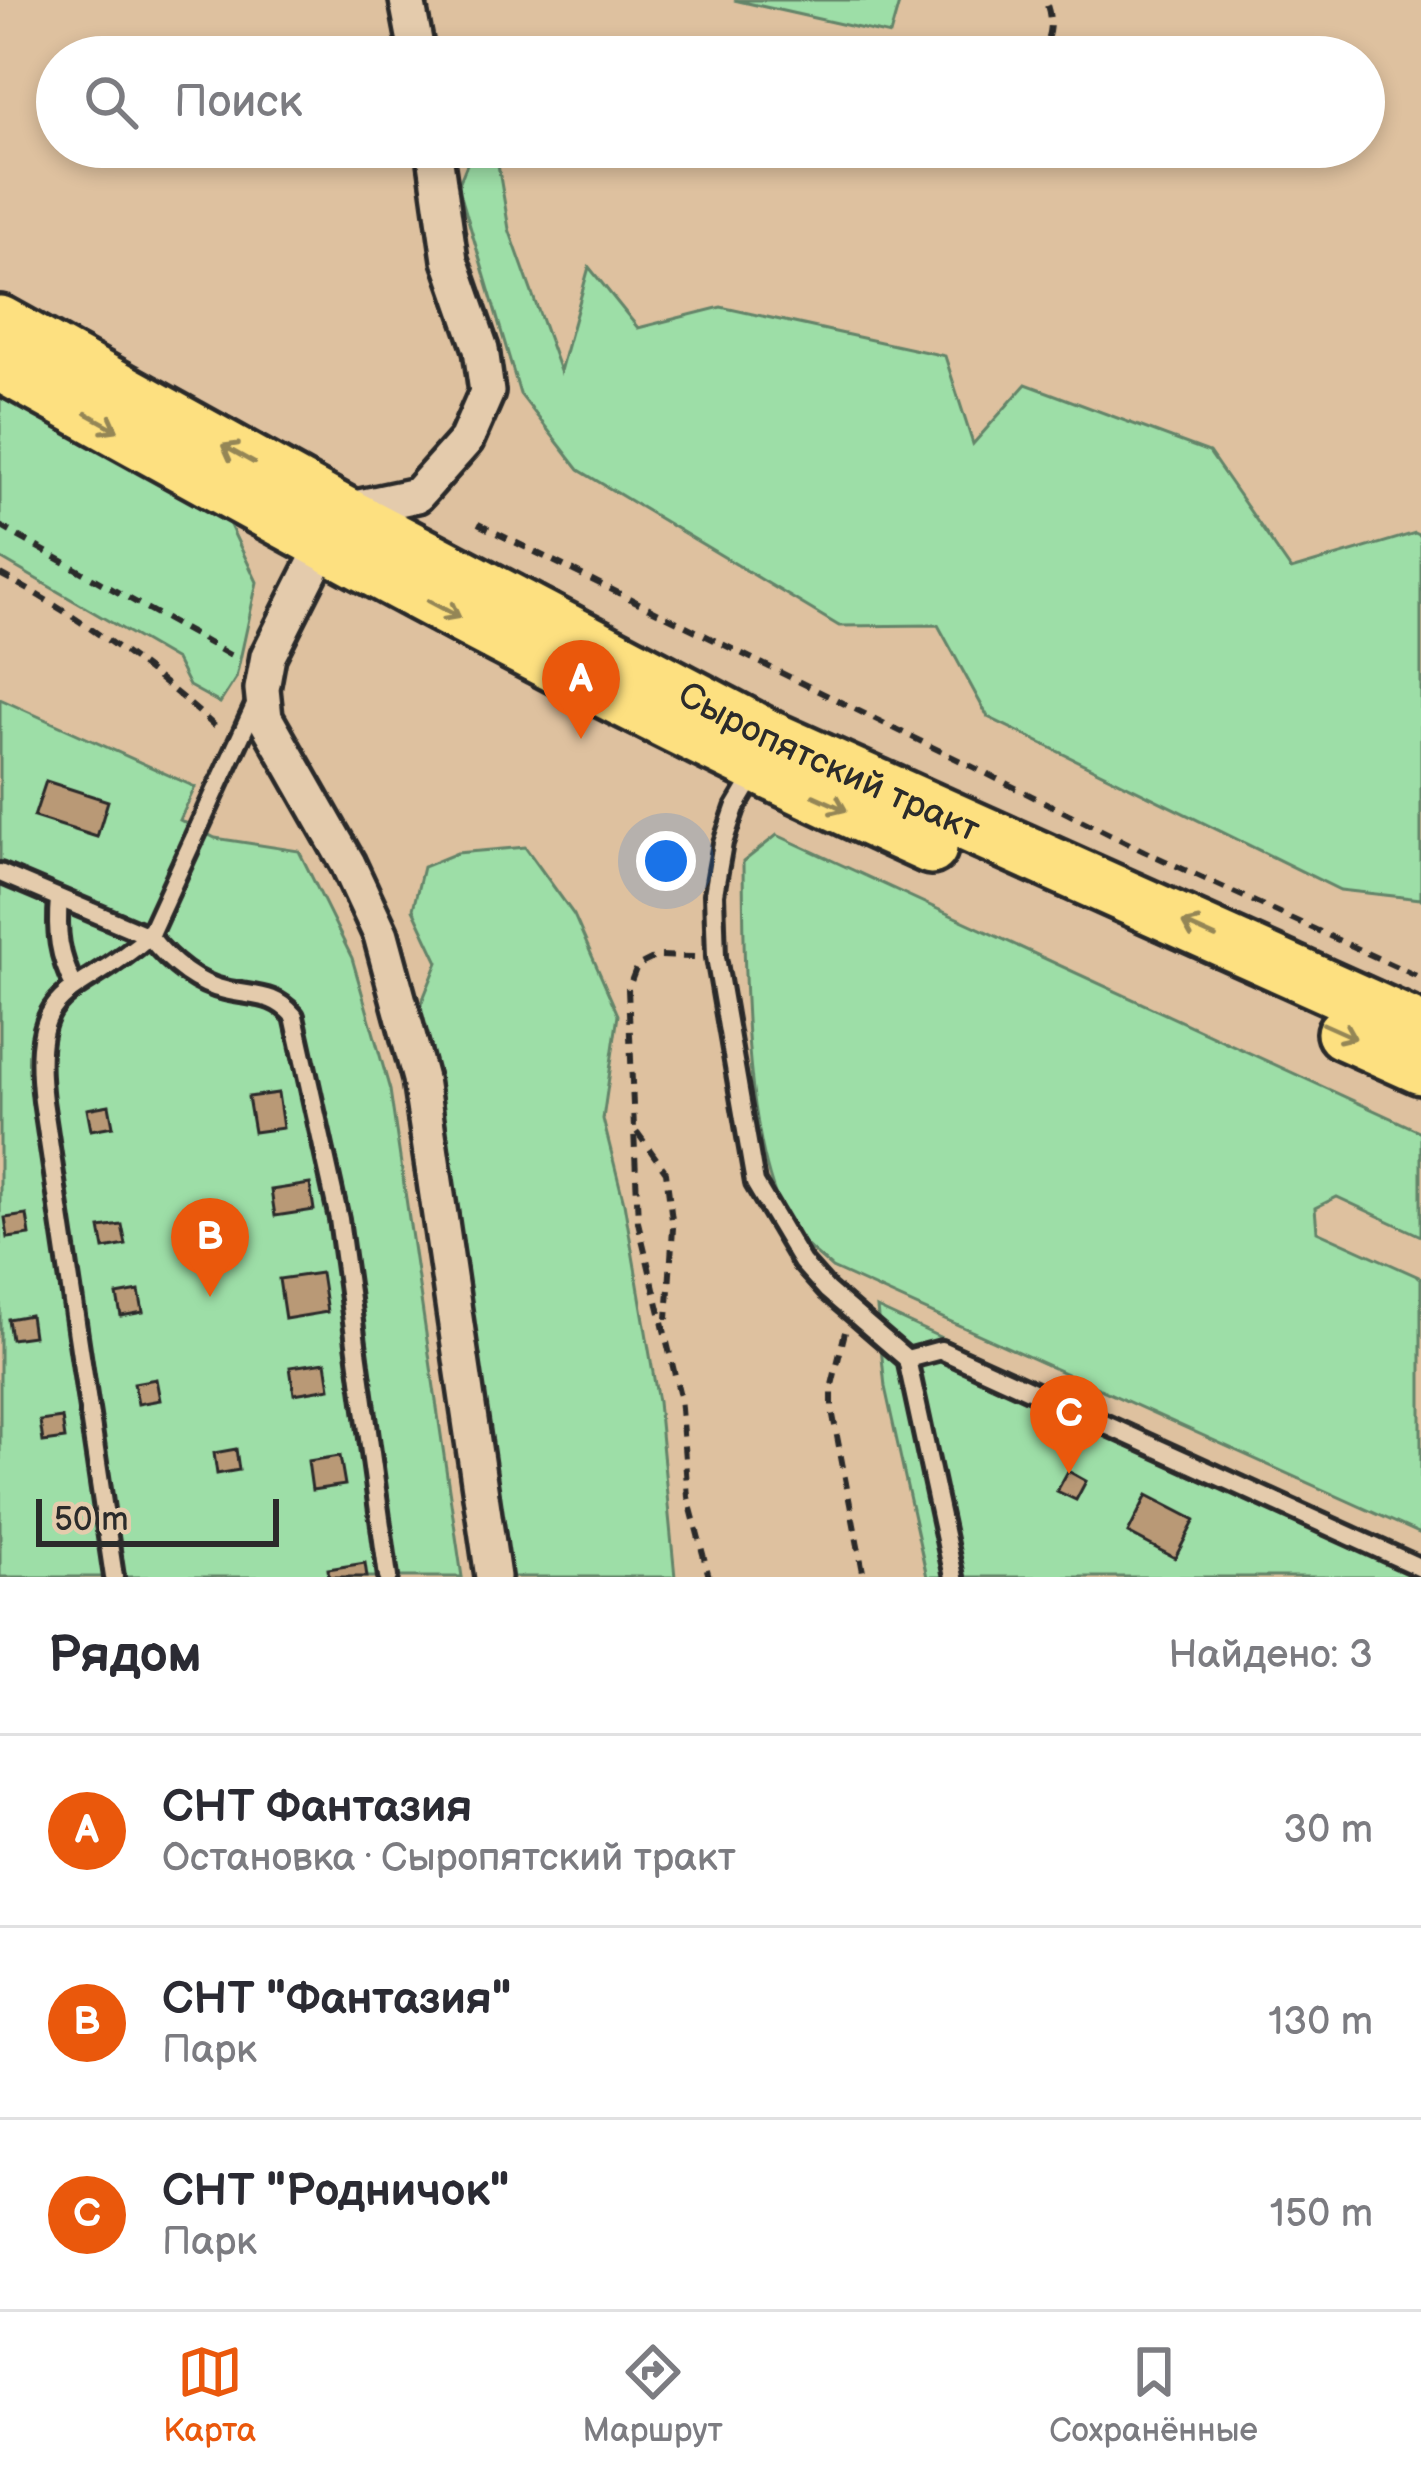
<!DOCTYPE html>
<html lang="ru">
<meta charset="utf-8">
<style>
body{margin:0;font-family:"Balsamiq Sans",sans-serif;background:#f2f2f3;color:#2b2b33}
.scale{position:absolute;left:36px;bottom:30px;width:243px;box-sizing:border-box;padding-left:12px;border:6px solid #2b2b2b;border-top:0;font-size:33px;line-height:42px;white-space:nowrap;color:#2b2b2b;-webkit-text-stroke:9px #e4cbac;paint-order:stroke}
.you{position:absolute;left:666px;top:861px;width:42px;height:42px;margin:-30px;border:9px solid #fff;border-radius:50%;background:#1a73e8;box-shadow:0 0 0 18px #1a73e833}
.badge{display:grid;place-items:center;width:78px;height:78px;border-radius:50%;background:#ea580c;color:#fff;font-size:39px;font-weight:700}
.pin{position:absolute;translate:-50% -99px;filter:drop-shadow(0 3px 6px #0008)}
.pin::after{content:'';position:absolute;top:63px;width:42px;height:36px;background:inherit;clip-path:polygon(0 0,100% 0,50% 100%)}
.list{margin:0;padding:0;list-style:none}
h2{display:flex;justify-content:space-between;align-items:center;height:156px;margin:0;padding:0 48px;font-size:51px}
h2 small{font-size:39px;font-weight:400;color:#7c7c81}
.list li{display:grid;grid-template-columns:78px 1fr auto;gap:36px;align-items:center;box-sizing:border-box;height:192px;padding:0 48px;border-top:3px solid #e1e1e2}
.list b{display:block;font-size:45px;white-space:nowrap}
.list p{margin:0;font-size:39px;white-space:nowrap;color:#7c7c81}
.list em{font-size:39px;font-style:normal;color:#7c7c81}
.icon{flex:none;width:66px;height:66px;fill:none;stroke:currentColor;stroke-width:2;stroke-linecap:round;stroke-linejoin:round}
.map{position:relative;flex:none;width:1421px;height:1577px;overflow:hidden}
.search{position:absolute;background:#fff;box-shadow:0 6px 18px #0003;left:36px;right:36px;top:36px;height:132px;display:flex;align-items:center;gap:30px;box-sizing:border-box;padding:0 42px;border-radius:66px;color:#7c7c81;font-size:45px}
.sheet{height:732px;background:#fff}
nav{display:flex;justify-content:space-around;align-items:center;box-sizing:border-box;height:168px;border-top:3px solid #e1e1e2;background:#fff;font-size:33px;color:#7c7c81}
nav a{display:grid;justify-items:center;gap:6px}
nav .on{color:#ea580c}
.map>svg:first-child{display:block}
</style>
<div class="map">
<svg width="1421" height="1577" viewBox="0 0 1421 1577">
<rect width="100%" height="100%" fill="#dec19f"/>
<filter id="ink" filterUnits="userSpaceOnUse"><feTurbulence type="fractalNoise" baseFrequency=".00833" numOctaves="2"/><feDisplacementMap in="SourceGraphic" scale="24" xChannelSelector="R" yChannelSelector="G"/><feConvolveMatrix kernelMatrix="1 2 1 2 8 2 1 2 1" color-interpolation-filters="sRGB"/></filter>
<g filter="url(#ink)">
<g fill="#9ddea7" stroke="#648469" stroke-width="3">
<polygon points="734,0 900,0 890,35"/>
<polygon points="474,147 495,147 509,229 560,371 589,267 638,328 721,307 945,356 973,444 1026,384 1209,452 1291,570 1415,533 1421,536 1421,899 1340,890 988,717 938,625 839,626 579,470 520,394 458,186"/>
<polygon points="0,394 228,521 257,582 236,678 220,703 189,686 176,660 0,558"/>
<polygon points="0,699 195,787 180,820 215,838 299,851 352,958 390,1090 462,1577 0,1577"/>
<path d="M777,835L1421,1132V1236L1337,1197L1315,1208L1317,1231L1421,1278V1534L832,1268C819,1256 801,1243 792,1229C742,1153 744,955 743,862Z"/>
<polygon points="525,847 574,915 618,1015 603,1119 624,1203 658,1402 675,1577 510,1577 421,1004 438,962 413,909 423,867 457,853"/>
<polygon points="877,1308 1421,1560 1421,1577 927,1577 885,1387"/>
</g>
<g fill="#b99976" stroke="#2b2b2b" stroke-width="3">
<polygon points="46,781 108,801 97,837 34,817"/>
<polygon points="278,1093 283,1128 254,1132 248,1097"/>
<polygon points="109,1105 113,1126 91,1130 87,1109"/>
<polygon points="310,1184 314,1210 275,1216 271,1190"/>
<polygon points="27,1215 30,1235 8,1238 5,1218"/>
<polygon points="122,1225 126,1245 104,1249 100,1228"/>
<polygon points="321,1273 327,1312 285,1319 279,1279"/>
<polygon points="139,1291 143,1312 121,1316 117,1295"/>
<polygon points="30,1315 33,1336 11,1339 8,1319"/>
<polygon points="326,1362 330,1388 294,1394 290,1367"/>
<polygon points="156,1379 160,1400 138,1404 134,1383"/>
<polygon points="62,1418 65,1439 43,1442 40,1421"/>
<polygon points="236,1449 239,1470 217,1474 214,1453"/>
<polygon points="340,1456 345,1485 312,1490 308,1461"/>
<polygon points="1068,1471 1086,1481 1076,1500 1057,1491"/>
<polygon points="1147,1495 1195,1520 1175,1558 1128,1533"/>
<polygon points="365,1563 367,1577 329,1577 328,1569"/>
</g>
<g fill="none" stroke-linecap="round" stroke-linejoin="round">
<defs>
<g id="service">
<polyline points="757,771 735,808 723,843 714,894 716,957 755,1183 802,1262 827,1290 907,1359 954,1577"/>
<path d="M0,873L149,936C169,961 193,983 225,990C254,997 273,992 294,1016L339,1219L388,1577"/>
<path d="M59,899C56,932 59,956 74,986"/>
<polyline points="907,1359 941,1350 1421,1568"/>
<path d="M114,1577L43,1101C29,979 73,1003 149,936L257,701"/>
</g>
<g id="minor">
<polyline points="407,0 418,57"/>
<polyline points="434,147 450,260 481,349 487,392 466,440 417,495 341,511 268,656 262,689 265,718 348,864 381,935 420,1079 493,1577"/>
</g>
<g id="primary">
<path id="s1" d="M0,322L341,511L770,737L1421,1029"/>
<path d="M0,365C306,535 611,705 931,848"/>
<polyline points="1343,1033 1421,1068"/>
</g>
</defs>
<use href="#service" stroke="#2b2b2b" stroke-width="26"/>
<use href="#minor" stroke="#2b2b2b" stroke-width="42"/>
<use href="#primary" stroke="#2b2b2b" stroke-width="60"/>
<g stroke="#2b2b2b" stroke-width="6" stroke-dasharray="12 9" stroke-linecap="butt">
<polyline points="547,57 594,39 672,57"/>
<path d="M1039,57C1050,39 1054,20 1045,0"/>
<polyline points="478,524 1144,851 1421,978"/>
<polyline points="0,526 235,658"/>
<path d="M0,574C79,616 155,671 221,732"/>
<polyline points="694,957 657,956 637,966 628,989 638,1222 680,1396 688,1497 709,1577"/>
<polyline points="637,1132 666,1172 673,1228 667,1319"/>
<polyline points="845,1332 832,1385 832,1410 864,1577"/>
</g>
<use href="#service" stroke="#e4cbac" stroke-width="16"/>
<use href="#minor" stroke="#e4cbac" stroke-width="33"/>
<use href="#primary" stroke="#fde080" stroke-width="51"/>
</g>
<defs><path id="oneway-shaft" d="M-6 0H5M1.5-3L5.5 0L1.5 3" fill="none" stroke-width="1.6" stroke-linecap="round" stroke-linejoin="round" transform="scale(3)"/></defs>
<g stroke="#948656">
<use href="#oneway-shaft" transform="translate(102 422) rotate(29)"/>
<use href="#oneway-shaft" transform="translate(238 454) rotate(-151)"/>
<use href="#oneway-shaft" transform="translate(444 609) rotate(28)"/>
<use href="#oneway-shaft" transform="translate(830 803) rotate(24)"/>
<use href="#oneway-shaft" transform="translate(1199 930) rotate(-156)"/>
<use href="#oneway-shaft" transform="translate(1339 1031) rotate(24)"/>
</g>
</g>
<g text-anchor="middle" stroke-width="10" stroke-linejoin="round" paint-order="stroke">
<g font-size="36" fill="#2b2b2b" stroke="#e4cbac">
<text dy="13" stroke="none"><textPath href="#s1" startOffset="939">Сыропятский тракт</textPath></text>
</g>
</g>
</svg>
<div class="scale">50 m</div>
<div class="you"></div>
<div class="pin badge" style="left:581px;top:739px">A</div>
<div class="pin badge" style="left:210px;top:1297px">B</div>
<div class="pin badge" style="left:1069px;top:1474px">C</div>
<div class="search"><svg class="icon" aria-label="search" viewBox="0 0 24 24"><circle cx="10" cy="10" r="6"/><path d="M15 15l6 6"/></svg>Поиск</div>
</div>
<section class="sheet">
<h2>Рядом<small>Найдено: 3</small></h2>
<ul class="list">
<li><span class="badge">A</span><div><b>СНТ Фантазия</b><p>Остановка · Сыропятский тракт</p></div><em>30 m</em></li>
<li><span class="badge">B</span><div><b>СНТ &quot;Фантазия&quot;</b><p>Парк</p></div><em>130 m</em></li>
<li><span class="badge">C</span><div><b>СНТ &quot;Родничок&quot;</b><p>Парк</p></div><em>150 m</em></li>
</ul>
</section>
<nav>
<a class="on"><svg class="icon" aria-label="map" viewBox="0 0 24 24"><path d="M3 6l6-2 6 2 6-2v14l-6 2-6-2-6 2zM9 4v14M15 6v14"/></svg>Карта</a>
<a><svg class="icon" aria-label="directions" viewBox="0 0 24 24"><path d="M12 3l9 9-9 9-9-9zM9 14v-3h6M13 9l2 2-2 2"/></svg>Маршрут</a>
<a><svg class="icon" aria-label="saved" viewBox="0 0 24 24"><path d="M7 4h10v16l-5-4-5 4z"/></svg>Сохранённые</a>
</nav>
